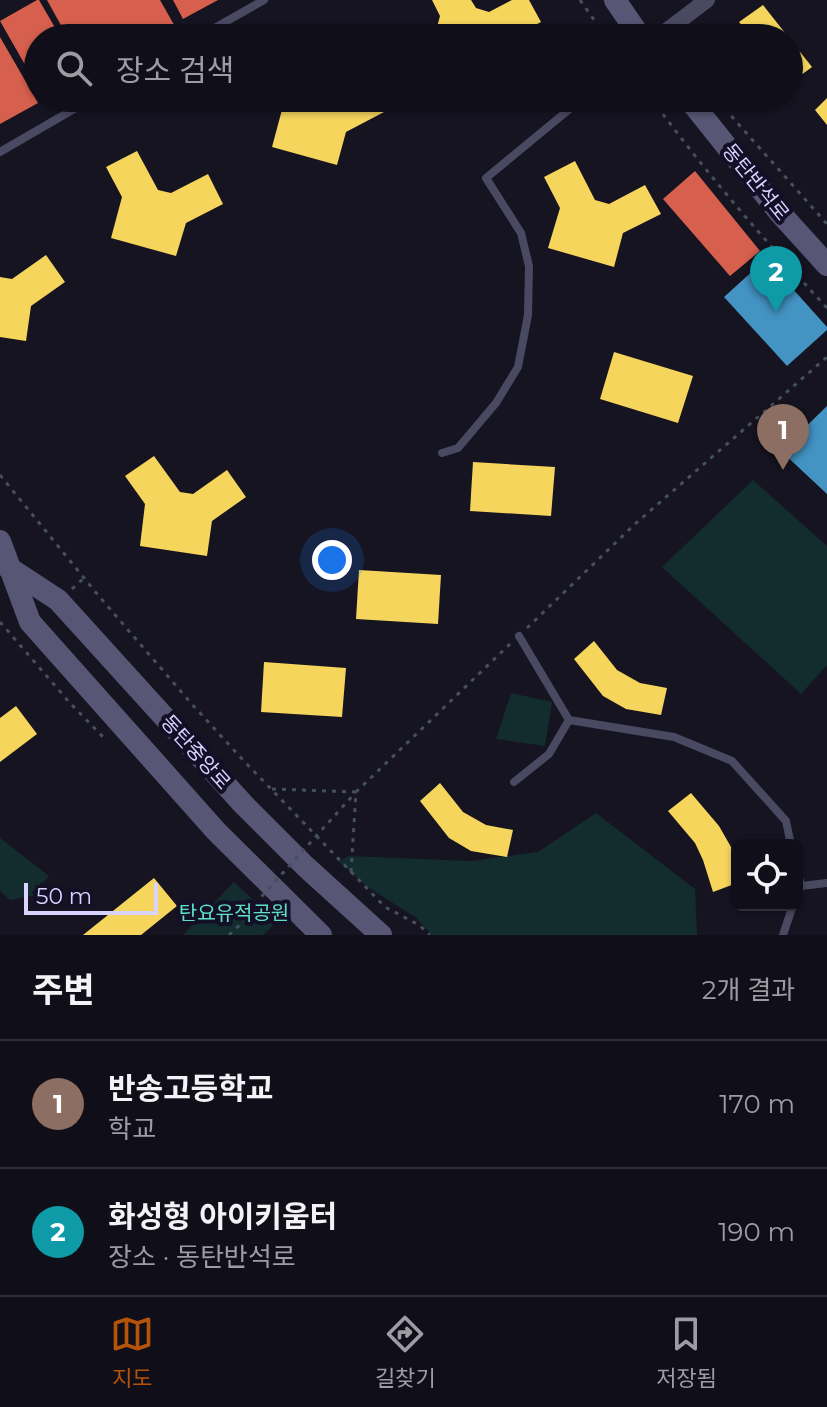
<!DOCTYPE html>
<html lang="ko">
<meta charset="utf-8">
<style>
body{margin:0;font-family:Montserrat,"Noto Sans KR",sans-serif;background:#191822;color:#f1f3f6}
.controls{position:absolute;right:24px;bottom:24px;display:grid;overflow:hidden;border-radius:12px;box-shadow:0 2px 6px #0004}
.controls button{width:72px;height:72px;display:grid;place-items:center;padding:0;border:0;border-bottom:2px solid #302f38;background:#100f19;color:#f1f3f6;font:40px sans-serif}
.scale{position:absolute;left:24px;bottom:20px;width:134px;box-sizing:border-box;padding-left:8px;border:4px solid #d9d4ff;border-top:0;font-size:22px;line-height:28px;white-space:nowrap;color:#d9d4ff;-webkit-text-stroke:6px #130f26;paint-order:stroke}
.you{position:absolute;left:332px;top:560px;width:28px;height:28px;margin:-20px;border:6px solid #fff;border-radius:50%;background:#1a73e8;box-shadow:0 0 0 12px #1a73e833}
.badge{display:grid;place-items:center;width:52px;height:52px;border-radius:50%;background:#b45309;color:#fff;font-size:26px;font-weight:700}
.pin{position:absolute;translate:-50% -66px;filter:drop-shadow(0 2px 4px #0008)}
.pin::after{content:'';position:absolute;top:42px;width:28px;height:24px;background:inherit;clip-path:polygon(0 0,100% 0,50% 100%)}
.list{margin:0;padding:0;list-style:none}
h2{display:flex;justify-content:space-between;align-items:center;height:104px;margin:0;padding:0 32px;font-size:34px}
h2 small{font-size:26px;font-weight:400;color:#9c9ca2}
.list li{display:grid;grid-template-columns:52px 1fr auto;gap:24px;align-items:center;box-sizing:border-box;height:128px;padding:0 32px;border-top:2px solid #302f38}
.list b{display:block;font-size:30px;white-space:nowrap}
.list p{margin:0;font-size:26px;white-space:nowrap;color:#9c9ca2}
.list em{font-size:26px;font-style:normal;color:#9c9ca2}
.icon{flex:none;width:44px;height:44px;fill:none;stroke:currentColor;stroke-width:2;stroke-linecap:round;stroke-linejoin:round}
.map{position:relative;flex:none;width:827px;height:935px;overflow:hidden}
.search{position:absolute;background:#100f19;box-shadow:0 2px 6px #0004;left:24px;right:24px;top:24px;height:88px;display:flex;align-items:center;gap:20px;box-sizing:border-box;padding:0 28px;border-radius:44px;color:#9c9ca2;font-size:30px}
.sheet{height:360px;background:#100f19}
nav{display:flex;justify-content:space-around;align-items:center;box-sizing:border-box;height:112px;border-top:2px solid #302f38;background:#100f19;font-size:22px;color:#9c9ca2}
nav a{display:grid;justify-items:center;gap:4px}
nav .on{color:#b45309}
.map>svg:first-child{display:block}
</style>
<div class="map">
<svg width="827" height="935" viewBox="0 0 827 935">
<rect width="100%" height="100%" fill="#161421"/>
<g fill="#132c2d">
<polygon points="753,480 827,546 827,665 801,694 662,567"/>
<polygon points="511,693 552,702 545,746 496,739"/>
<polygon points="596,813 695,889 697,935 432,935 415,917 366,886 339,862 348,856 470,861 538,852"/>
<polygon points="0,838 49,876 33,896 10,900 0,891"/>
<polygon points="234,882 277,922 263,935 183,935"/>
</g>
<g fill="#f6d55c">
<polygon points="432,0 471,0 476,8 489,12 512,0 529,0 541,22 511,38 434,38 440,16"/>
<polygon points="763,5 789,38 752,38 739,22"/>
<polygon points="789,38 812,67 789,84"/>
<polygon points="279,98 318,98 332,102 340,98 376,98 384,112 346,132 337,165 272,147 283,106"/>
<polygon points="827,98 827,125 815,110"/>
<polygon points="137,151 158,190 171,193 208,174 223,204 186,223 176,256 111,238 122,197 106,167"/>
<polygon points="575,161 595,200 609,204 645,185 661,214 623,233 614,267 548,248 560,208 544,177"/>
<polygon points="46,255 65,282 31,306 26,341 0,337 0,277 12,279"/>
<polygon points="614,352 693,376 678,423 600,399"/>
<polygon points="154,456 180,492 193,494 227,470 246,497 212,521 207,556 140,546 145,504 125,476"/>
<polygon points="473,462 555,467 551,516 470,511"/>
<polygon points="359,570 441,575 438,624 356,619"/>
<polygon points="594,641 617,670 640,683 667,688 661,715 626,709 603,696 574,659"/>
<polygon points="264,662 346,668 342,717 261,712"/>
<polygon points="16,706 37,734 0,762 0,718"/>
<polygon points="440,783 463,812 486,825 513,830 507,857 471,851 449,838 420,801"/>
<polygon points="691,793 719,826 731,847 737,865 737,883 713,892 703,860 695,843 668,811"/>
<polygon points="154,878 177,906 141,935 83,935"/>
</g>
<g fill="#d6604d">
<polygon points="37,0 39,0 61,38 38,38 38,74 32,77 0,21"/>
<polygon points="47,0 160,0 177,30 163,38 68,38"/>
<polygon points="173,0 218,0 183,19"/>
<polygon points="0,37 38,103 0,124"/>
<polygon points="695,171 760,251 730,276 663,199"/>
</g>
<g fill="#4393c3">
<polygon points="766,259 827,327 827,330 787,366 724,297"/>
<polygon points="827,406 827,494 781,451"/>
</g>
<g fill="none" stroke-linecap="round" stroke-linejoin="round">
<g stroke="#44505f" stroke-width="3" stroke-dasharray="4 6" stroke-linecap="butt">
<polyline points="580,0 607,38"/>
<path d="M651,98C705,172 765,241 827,308"/>
<polyline points="718,101 827,224"/>
<polyline points="0,475 98,595 190,702 243,760 385,907 419,925 430,935"/>
<polyline points="72,589 84,578"/>
<polyline points="0,622 70,703 107,741"/>
<polyline points="527,628 635,524 827,357"/>
<polyline points="272,789 356,792"/>
<polyline points="351,872 356,792 510,644"/>
<polyline points="229,935 244,921"/>
</g>
<g stroke="#4a4962" stroke-width="8">
<polyline points="197,38 264,0"/>
<polyline points="0,152 93,98"/>
<polyline points="442,453 458,448 496,403 518,367 528,315 529,266 521,233 486,178 583,98"/>
<polyline points="569,720 674,737 732,761 786,821 791,845"/>
<polyline points="514,782 549,754 569,720 519,636"/>
<polyline points="797,868 801,886 797,896"/>
<polyline points="801,886 827,883"/>
<polyline points="783,935 793,905"/>
</g>
<polyline stroke="#4a4962" stroke-width="16" points="657,38 707,0"/>
<g stroke="#575674" stroke-width="22">
<polyline points="615,0 641,38"/>
<polyline points="688,98 779,212 827,265"/>
<polyline points="0,541 30,622 216,831 321,935"/>
<polyline points="0,562 58,600 244,805 305,866 381,935"/>
</g>
<polyline stroke="#44505f" stroke-width="3" stroke-dasharray="4 6" stroke-linecap="butt" points="244,921 262,896 356,792"/>
</g>
<g text-anchor="middle" stroke-width="8" stroke-linejoin="round" paint-order="stroke">
<g font-size="20" fill="#d9d4ff" stroke="#130f26">
<text transform="translate(756 182) rotate(51)" y="7">동탄반석로</text>
<text transform="translate(196 752) rotate(48)" y="7">동탄중앙로</text>
</g>
<g font-size="20" fill="#5fe0c0" stroke="#130f26">
<text x="234" y="920">탄요유적공원</text>
</g>
</g>
</svg>
<div class="controls">
<button><svg class="icon" aria-label="locate" viewBox="0 0 24 24"><circle cx="12" cy="12" r="6"/><path d="M12 2v4M12 18v4M2 12h4M18 12h4"/></svg></button>
</div>
<div class="scale">50 m</div>
<div class="you"></div>
<div class="pin badge" style="left:783px;top:470px;background:#8d6e63">1</div>
<div class="pin badge" style="left:776px;top:312px;background:#0f9aa8">2</div>
<div class="search"><svg class="icon" aria-label="search" viewBox="0 0 24 24"><circle cx="10" cy="10" r="6"/><path d="M15 15l6 6"/></svg>장소 검색</div>
</div>
<section class="sheet">
<h2>주변<small>2개 결과</small></h2>
<ul class="list">
<li><span class="badge" style="background:#8d6e63">1</span><div><b>반송고등학교</b><p>학교</p></div><em>170 m</em></li>
<li><span class="badge" style="background:#0f9aa8">2</span><div><b>화성형 아이키움터</b><p>장소 · 동탄반석로</p></div><em>190 m</em></li>
</ul>
</section>
<nav>
<a class="on"><svg class="icon" aria-label="map" viewBox="0 0 24 24"><path d="M3 6l6-2 6 2 6-2v14l-6 2-6-2-6 2zM9 4v14M15 6v14"/></svg>지도</a>
<a><svg class="icon" aria-label="directions" viewBox="0 0 24 24"><path d="M12 3l9 9-9 9-9-9zM9 14v-3h6M13 9l2 2-2 2"/></svg>길찾기</a>
<a><svg class="icon" aria-label="saved" viewBox="0 0 24 24"><path d="M7 4h10v16l-5-4-5 4z"/></svg>저장됨</a>
</nav>
